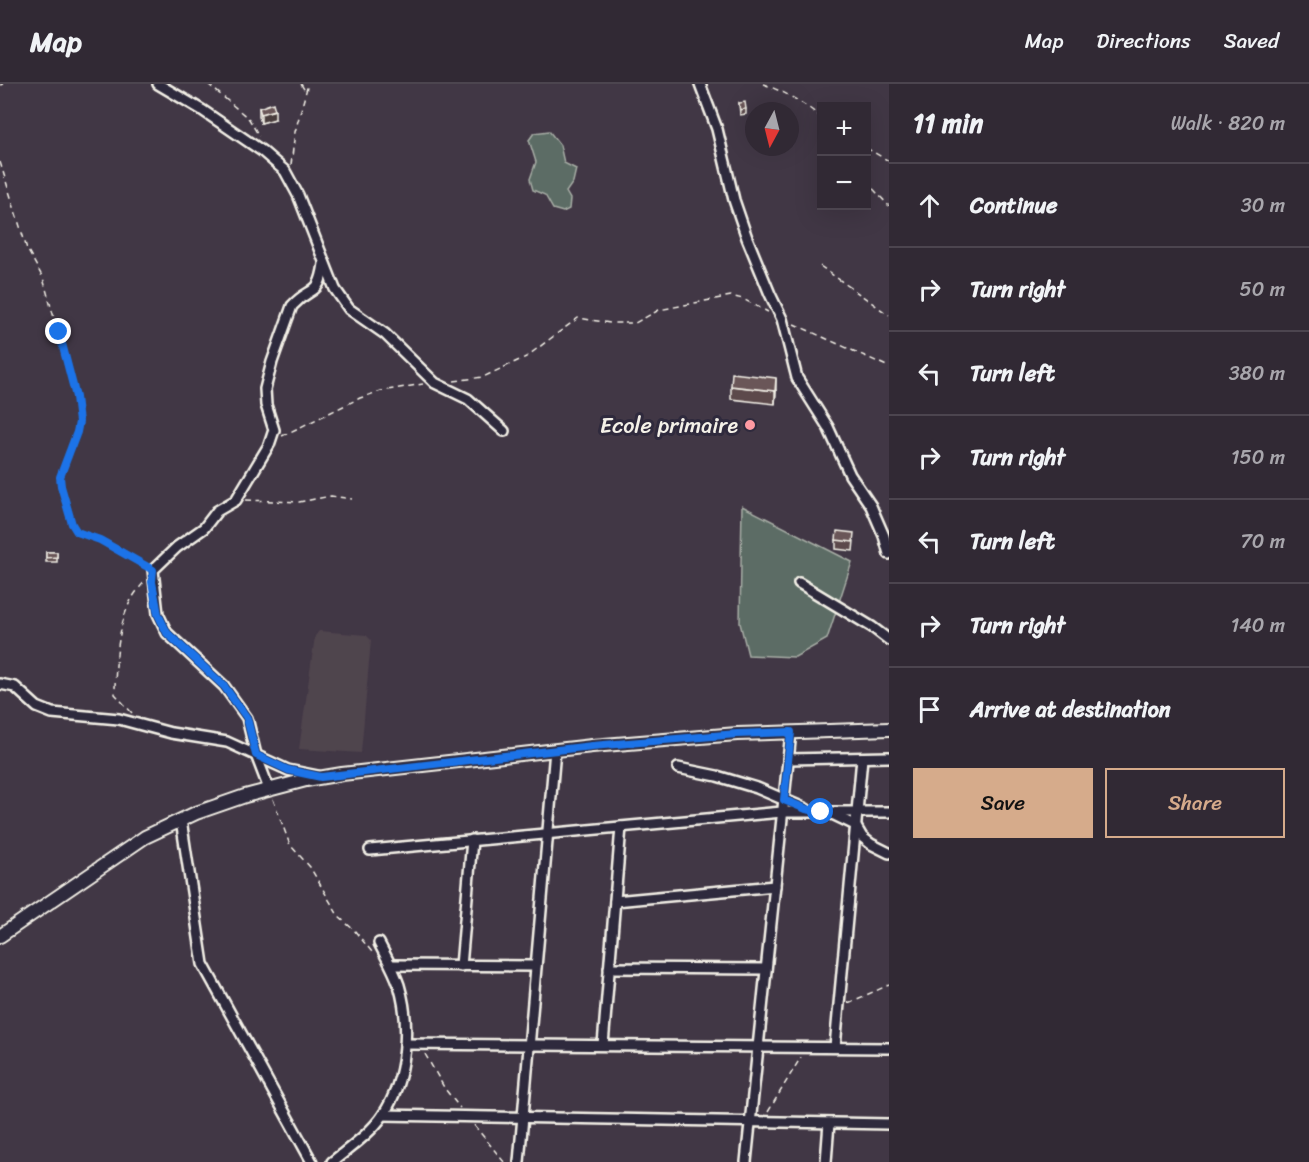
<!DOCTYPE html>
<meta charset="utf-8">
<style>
body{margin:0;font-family:Sriracha,sans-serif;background:#3d3540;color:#f1f3f6}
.controls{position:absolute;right:18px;top:18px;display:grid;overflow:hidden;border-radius:0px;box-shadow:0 6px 24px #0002}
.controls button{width:54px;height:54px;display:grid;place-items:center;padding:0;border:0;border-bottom:2px solid #4c454f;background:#312934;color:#f1f3f6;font:30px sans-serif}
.compass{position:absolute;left:745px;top:18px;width:54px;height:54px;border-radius:50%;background:#312934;box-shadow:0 6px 24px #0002;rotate:187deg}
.stop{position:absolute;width:18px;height:18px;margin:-14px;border:4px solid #1a73e8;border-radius:50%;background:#fff}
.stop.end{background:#1a73e8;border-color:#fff;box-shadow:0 2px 6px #0008}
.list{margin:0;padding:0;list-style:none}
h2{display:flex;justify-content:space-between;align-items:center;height:78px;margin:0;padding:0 24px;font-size:26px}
h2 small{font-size:20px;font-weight:400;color:#a8a6ac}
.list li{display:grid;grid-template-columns:39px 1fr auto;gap:18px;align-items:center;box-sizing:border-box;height:84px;padding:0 24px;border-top:2px solid #4c454f}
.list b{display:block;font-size:22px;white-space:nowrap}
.list em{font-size:20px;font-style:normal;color:#a8a6ac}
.actions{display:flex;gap:12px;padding:18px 24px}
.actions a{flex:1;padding:14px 0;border:2px solid #d6ab8b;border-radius:0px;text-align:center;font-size:21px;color:#d6ab8b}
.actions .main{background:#d6ab8b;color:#111}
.icon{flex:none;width:33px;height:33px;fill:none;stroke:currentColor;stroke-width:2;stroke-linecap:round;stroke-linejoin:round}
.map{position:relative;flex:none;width:889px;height:1078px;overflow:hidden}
header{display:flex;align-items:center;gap:36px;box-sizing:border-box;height:84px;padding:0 30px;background:#312934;border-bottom:2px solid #4c454f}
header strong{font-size:28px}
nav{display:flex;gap:33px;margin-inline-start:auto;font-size:21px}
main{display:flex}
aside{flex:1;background:#312934}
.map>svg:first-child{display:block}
</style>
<header>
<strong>Map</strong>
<nav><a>Map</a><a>Directions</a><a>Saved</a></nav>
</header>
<main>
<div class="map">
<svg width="889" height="1078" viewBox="0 0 889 1078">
<rect width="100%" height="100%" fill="#413745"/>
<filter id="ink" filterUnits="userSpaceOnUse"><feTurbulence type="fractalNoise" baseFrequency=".0167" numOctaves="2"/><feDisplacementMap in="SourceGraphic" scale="12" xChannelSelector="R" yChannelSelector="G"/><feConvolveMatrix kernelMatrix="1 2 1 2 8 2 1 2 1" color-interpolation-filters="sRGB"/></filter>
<g filter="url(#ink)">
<polygon fill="#50444e" points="319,547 366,551 371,556 361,669 299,665 315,552"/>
<g fill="#5b6c65" stroke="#a8aea6" stroke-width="1.5">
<polygon points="549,47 560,61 564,79 576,85 573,98 566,108 570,115 569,125 563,128 553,125 545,111 533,106 530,95 536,78 529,56 534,49"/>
<polygon points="742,422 852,478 827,555 795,573 748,571 740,539"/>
</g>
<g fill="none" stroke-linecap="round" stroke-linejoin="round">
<defs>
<g id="street">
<polyline points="158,0 202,26 262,67 285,87 298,111 335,205 349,225 385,250 435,299 468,315 504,347"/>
<polyline points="700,0 717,45 734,116 747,154 770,210 782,235 797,294 828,343 850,391 871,422 884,452 889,470"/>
<polyline points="799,499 872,543 889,556"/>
<polyline points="0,600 15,603 37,623 52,629 119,635 171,649 227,658 288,686 318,692"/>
<polyline points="788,675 889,673"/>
<polyline points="678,684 717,692 757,704 806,725"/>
<path d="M269,705L256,671L247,634L224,602L167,549L158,530L153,486L177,463L204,444L217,427L236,416L269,361L274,346L266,321L265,305L272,278L292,222C311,201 319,214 324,180"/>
<polyline points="832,730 855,741 862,753 871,760 889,769"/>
<polyline points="181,736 203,880 312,1078"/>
<polyline points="370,766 782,728 889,728"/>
<polyline points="615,817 775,802"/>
<polyline points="391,881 536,882"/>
<polyline points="461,882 472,756"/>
<polyline points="609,884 766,885"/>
<polyline points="405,960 889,964"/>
<polyline points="603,961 621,743"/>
<polyline points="835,963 862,674"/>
<polyline points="383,1031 889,1040"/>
<path d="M332,1078C349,1064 371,1049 383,1031C407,995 411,941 399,901C394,886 386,873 379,859"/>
<polyline points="519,1078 555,666"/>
<polyline points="746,1078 791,648"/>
<polyline points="826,1078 829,1039"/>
</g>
<polyline id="secondary" points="0,852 145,753 196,729 245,712 306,696 342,690 592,662 737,650 889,645"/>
</defs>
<use href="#street" stroke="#f4f1e8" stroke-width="14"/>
<use href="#secondary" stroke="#f4f1e8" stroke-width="16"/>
<g stroke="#f4f1e8" stroke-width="1.5" stroke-dasharray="6 4.5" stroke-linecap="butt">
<polyline points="208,0 249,35 259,52"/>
<polyline points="301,0 305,7"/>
<path d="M763,0C785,8 804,19 822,34"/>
<polyline points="0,1 3,0"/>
<polyline points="821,34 822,42"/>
<polyline points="866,64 889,77"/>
<polyline points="0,78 27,165 43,194 76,313 79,337 77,348 60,393 61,402 72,440 77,449 100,456 144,482"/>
<polyline points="291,81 295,48 308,0"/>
<polyline points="866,97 889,122"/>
<polyline points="820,182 889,231"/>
<polyline points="794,240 889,283"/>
<polyline points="454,297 483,293 526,273 578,234 610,239 635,239 659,226 731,212 743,215 768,228"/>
<polyline points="282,352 360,314 381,307 423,300"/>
<polyline points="246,416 299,418 331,412 352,415"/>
<path d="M132,629L115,610C115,582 118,540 131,516C135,509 140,503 145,497"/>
<polyline points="273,715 290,761 310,783 339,833 354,846 372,868"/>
<polyline points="848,919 889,901"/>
<polyline points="425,970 445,1005 460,1024"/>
<polyline points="768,1028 801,973"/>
<polyline points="474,1041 504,1078"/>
</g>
<use href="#street" stroke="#2f2a3d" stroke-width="9"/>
<use href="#secondary" stroke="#2f2a3d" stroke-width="12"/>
</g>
<g fill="#5b4a4c" stroke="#f4f1e8" stroke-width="1.5">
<polygon points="739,19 746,25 746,30 740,31"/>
<polygon points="259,24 275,35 261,39 259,33"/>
<polygon points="731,302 776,307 775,320 731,315"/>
<polygon points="836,456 854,457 853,467 836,465"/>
<rect x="46" y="468" width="11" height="10"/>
</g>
<g fill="#4a3c3e" stroke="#f4f1e8" stroke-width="1.5">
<polygon points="275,26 275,35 261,39 261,30"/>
<polygon points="776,294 776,307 775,320 775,307"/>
</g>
<g fill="#6a5658" stroke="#f4f1e8" stroke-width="1.5">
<polygon points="745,18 746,25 740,26 739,19"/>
<polygon points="273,19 275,26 261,30 259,24"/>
<polygon points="732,289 776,294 775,307 731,302"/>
<polygon points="837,447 854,449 853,458 836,456"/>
<polygon points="46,468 57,468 57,473 46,474"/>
</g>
</g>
<g fill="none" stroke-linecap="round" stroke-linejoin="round" filter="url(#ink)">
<polyline stroke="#1a73e8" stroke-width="8" points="59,248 76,313 79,338 77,348 60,393 61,402 72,440 77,448 100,456 153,486 152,498 158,530 167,549 224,602 247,634 256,671 288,686 321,693 592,662 737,650 791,648 784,716 806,725 821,728"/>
</g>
<circle fill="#ff9aa2" stroke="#2f2a3d" stroke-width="2" cx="750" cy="341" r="6"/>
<g text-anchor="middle" stroke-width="6" stroke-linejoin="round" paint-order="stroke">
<g font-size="22" fill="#f4f1e8" stroke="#2f2a3d" text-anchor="end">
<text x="738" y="349">Ecole primaire</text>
</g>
</g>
</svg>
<div class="controls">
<button>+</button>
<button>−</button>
</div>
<svg class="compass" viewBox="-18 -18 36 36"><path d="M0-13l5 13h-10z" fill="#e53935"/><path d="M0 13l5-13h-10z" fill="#a8a6ac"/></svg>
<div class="stop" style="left:821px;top:728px"></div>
<div class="stop end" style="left:59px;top:248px"></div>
</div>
<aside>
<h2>11 min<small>Walk · 820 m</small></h2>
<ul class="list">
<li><svg class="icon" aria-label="ahead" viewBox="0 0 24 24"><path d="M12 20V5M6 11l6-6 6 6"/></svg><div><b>Continue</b></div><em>30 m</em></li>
<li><svg class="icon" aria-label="right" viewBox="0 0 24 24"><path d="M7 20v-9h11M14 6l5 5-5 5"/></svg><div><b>Turn right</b></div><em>50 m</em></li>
<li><svg class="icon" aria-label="left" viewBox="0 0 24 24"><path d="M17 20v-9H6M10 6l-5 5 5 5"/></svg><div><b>Turn left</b></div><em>380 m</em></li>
<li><svg class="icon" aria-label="right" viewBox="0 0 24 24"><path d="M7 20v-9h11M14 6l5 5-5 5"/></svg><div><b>Turn right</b></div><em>150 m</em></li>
<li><svg class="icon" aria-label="left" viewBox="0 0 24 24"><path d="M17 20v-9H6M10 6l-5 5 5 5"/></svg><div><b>Turn left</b></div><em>70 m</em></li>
<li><svg class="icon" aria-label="right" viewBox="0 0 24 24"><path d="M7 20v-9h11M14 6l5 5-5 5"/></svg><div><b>Turn right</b></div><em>140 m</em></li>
<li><svg class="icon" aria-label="arrive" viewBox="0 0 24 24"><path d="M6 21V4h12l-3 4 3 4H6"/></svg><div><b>Arrive at destination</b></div></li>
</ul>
<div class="actions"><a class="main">Save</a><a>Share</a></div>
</aside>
</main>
